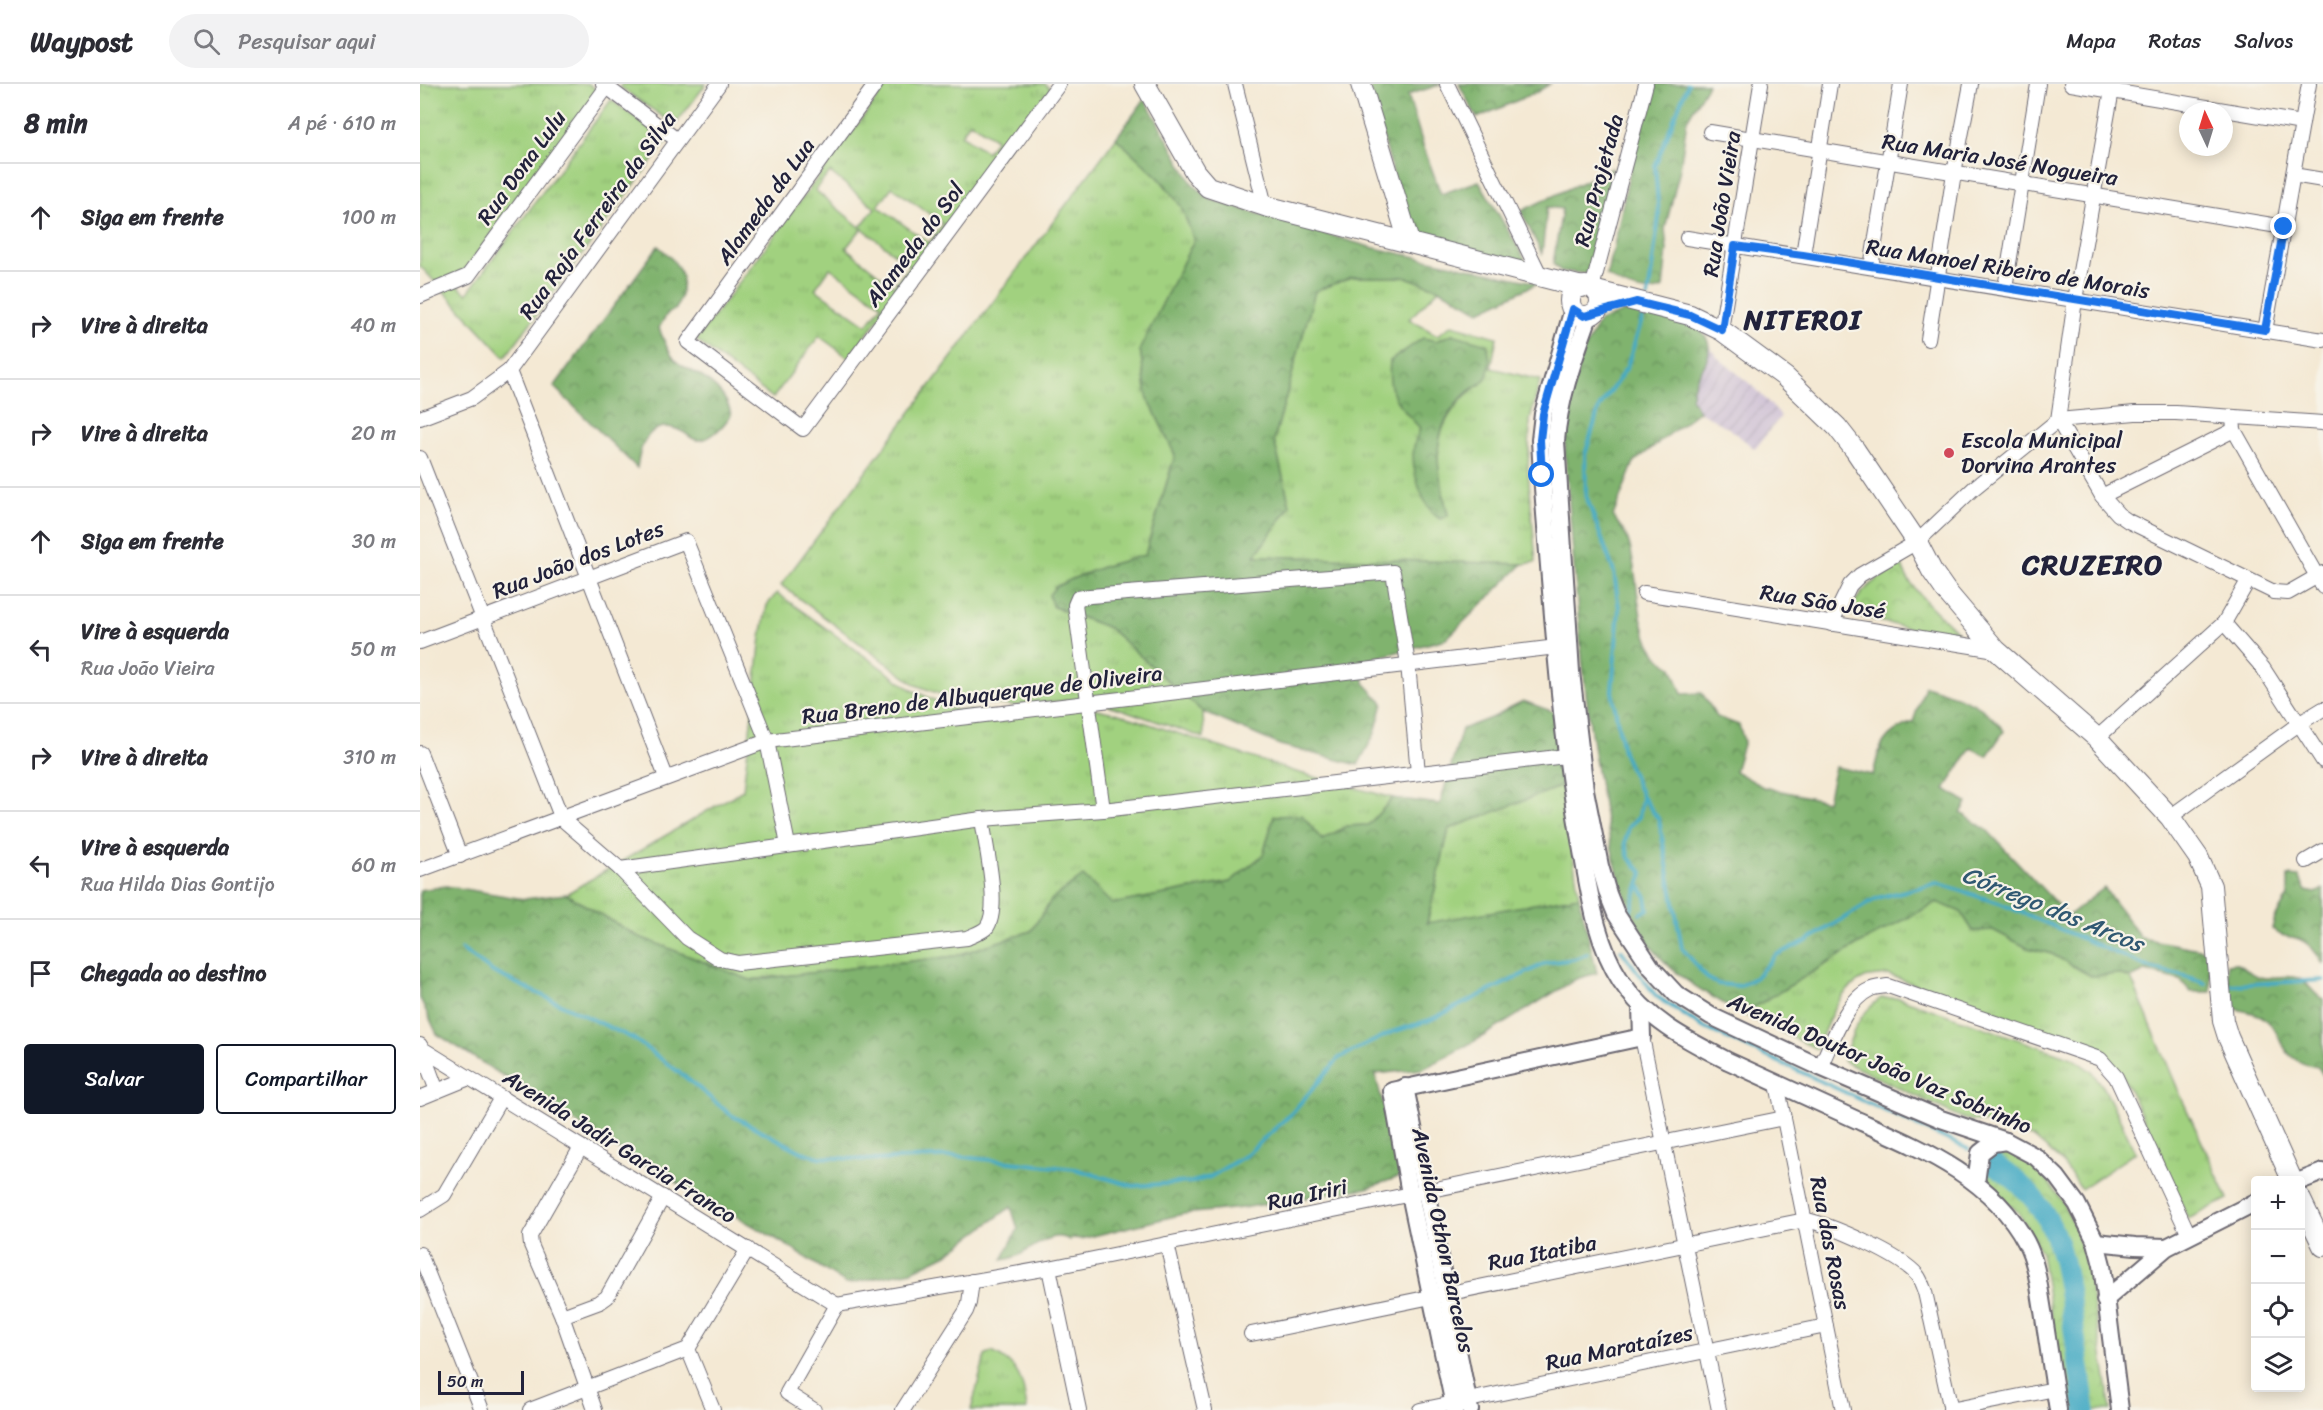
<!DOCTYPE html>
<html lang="pt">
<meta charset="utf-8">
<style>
body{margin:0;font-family:Sriracha,sans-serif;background:#f2f2f3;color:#2b2b33}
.controls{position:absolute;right:18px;bottom:18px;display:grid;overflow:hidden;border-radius:6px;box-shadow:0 3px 15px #0003}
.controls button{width:54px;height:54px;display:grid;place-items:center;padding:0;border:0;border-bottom:2px solid #e1e1e2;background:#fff;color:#2b2b33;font:30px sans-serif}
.compass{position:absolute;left:1759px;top:18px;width:54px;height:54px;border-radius:50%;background:#fff;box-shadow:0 3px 15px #0003;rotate:356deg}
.scale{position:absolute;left:18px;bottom:15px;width:86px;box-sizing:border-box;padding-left:6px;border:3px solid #22223b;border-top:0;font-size:16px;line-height:21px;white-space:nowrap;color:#22223b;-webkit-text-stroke:4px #f7f3e8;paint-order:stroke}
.stop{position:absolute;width:18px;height:18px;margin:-14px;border:4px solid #1a73e8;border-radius:50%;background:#fff}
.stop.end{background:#1a73e8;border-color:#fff;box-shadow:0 2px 6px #0008}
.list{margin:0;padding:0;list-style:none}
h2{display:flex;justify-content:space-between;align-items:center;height:78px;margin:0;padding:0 24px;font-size:26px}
h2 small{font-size:20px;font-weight:400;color:#7c7c81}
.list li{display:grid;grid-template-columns:39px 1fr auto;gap:18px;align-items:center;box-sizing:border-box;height:108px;padding:0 24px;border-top:2px solid #e1e1e2}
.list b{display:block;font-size:22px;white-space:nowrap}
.list p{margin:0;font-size:20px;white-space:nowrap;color:#7c7c81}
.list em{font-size:20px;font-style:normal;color:#7c7c81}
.actions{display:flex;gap:12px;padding:18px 24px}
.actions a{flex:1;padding:14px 0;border:2px solid #111827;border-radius:6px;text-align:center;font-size:21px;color:#111827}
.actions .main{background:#111827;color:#fff}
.icon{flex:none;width:33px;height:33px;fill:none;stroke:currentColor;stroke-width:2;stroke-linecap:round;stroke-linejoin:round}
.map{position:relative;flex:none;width:1903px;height:1326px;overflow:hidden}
header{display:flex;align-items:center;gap:36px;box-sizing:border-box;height:84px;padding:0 30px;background:#fff;border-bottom:2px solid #e1e1e2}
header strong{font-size:28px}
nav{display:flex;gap:33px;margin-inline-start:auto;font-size:21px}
.search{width:420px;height:54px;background:#f2f2f3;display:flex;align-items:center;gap:15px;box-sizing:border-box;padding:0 21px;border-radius:33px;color:#7c7c81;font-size:22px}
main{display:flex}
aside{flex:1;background:#fff}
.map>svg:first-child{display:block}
</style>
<header>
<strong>Waypost</strong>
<div class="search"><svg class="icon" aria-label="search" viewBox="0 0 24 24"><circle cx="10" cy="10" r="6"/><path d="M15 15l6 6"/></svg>Pesquisar aqui</div>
<nav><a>Mapa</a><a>Rotas</a><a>Salvos</a></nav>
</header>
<main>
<aside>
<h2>8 min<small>A pé · 610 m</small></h2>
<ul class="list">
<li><svg class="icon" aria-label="ahead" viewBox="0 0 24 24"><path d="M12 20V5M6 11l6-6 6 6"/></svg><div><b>Siga em frente</b></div><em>100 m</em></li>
<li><svg class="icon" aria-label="right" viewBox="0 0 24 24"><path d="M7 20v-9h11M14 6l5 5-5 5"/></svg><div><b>Vire à direita</b></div><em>40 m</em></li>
<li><svg class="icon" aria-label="right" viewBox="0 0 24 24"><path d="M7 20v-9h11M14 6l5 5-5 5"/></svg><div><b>Vire à direita</b></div><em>20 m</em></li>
<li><svg class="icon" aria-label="ahead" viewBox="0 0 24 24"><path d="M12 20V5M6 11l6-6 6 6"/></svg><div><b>Siga em frente</b></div><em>30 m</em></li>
<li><svg class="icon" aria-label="left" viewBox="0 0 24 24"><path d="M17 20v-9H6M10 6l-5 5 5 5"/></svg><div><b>Vire à esquerda</b><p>Rua João Vieira</p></div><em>50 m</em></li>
<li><svg class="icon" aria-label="right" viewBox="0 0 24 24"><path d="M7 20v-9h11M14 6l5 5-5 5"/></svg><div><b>Vire à direita</b></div><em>310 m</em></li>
<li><svg class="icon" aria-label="left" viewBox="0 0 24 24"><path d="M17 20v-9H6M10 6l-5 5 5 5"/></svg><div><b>Vire à esquerda</b><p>Rua Hilda Dias Gontijo</p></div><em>60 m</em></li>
<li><svg class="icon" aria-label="arrive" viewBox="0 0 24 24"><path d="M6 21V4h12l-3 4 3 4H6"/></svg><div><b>Chegada ao destino</b></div></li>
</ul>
<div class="actions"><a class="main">Salvar</a><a>Compartilhar</a></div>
</aside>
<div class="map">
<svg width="1903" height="1326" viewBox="0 0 1903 1326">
<defs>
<pattern id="industrial-furrows" width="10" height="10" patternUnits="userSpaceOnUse" patternTransform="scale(1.5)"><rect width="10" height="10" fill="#ccbed4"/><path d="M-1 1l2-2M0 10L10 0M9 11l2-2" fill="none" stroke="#afa3b7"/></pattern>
<pattern id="grass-tufts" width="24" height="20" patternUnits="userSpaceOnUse" patternTransform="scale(1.5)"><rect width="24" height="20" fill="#a1d17f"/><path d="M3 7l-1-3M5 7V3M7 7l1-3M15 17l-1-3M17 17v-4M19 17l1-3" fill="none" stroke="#8ab36f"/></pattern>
<pattern id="forest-crowns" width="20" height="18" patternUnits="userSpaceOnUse" patternTransform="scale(1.5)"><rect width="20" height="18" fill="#80b36e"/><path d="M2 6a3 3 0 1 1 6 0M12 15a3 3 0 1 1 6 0" fill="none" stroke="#68915c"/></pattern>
<pattern id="park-crowns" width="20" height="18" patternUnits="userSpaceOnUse" patternTransform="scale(1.5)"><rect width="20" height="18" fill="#a1d17f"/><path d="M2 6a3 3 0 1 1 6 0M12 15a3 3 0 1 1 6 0" fill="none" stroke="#8ab36f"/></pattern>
</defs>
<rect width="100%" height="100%" fill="#f7f3e8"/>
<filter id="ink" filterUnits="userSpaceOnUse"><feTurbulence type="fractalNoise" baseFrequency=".0167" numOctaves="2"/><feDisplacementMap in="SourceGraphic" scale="12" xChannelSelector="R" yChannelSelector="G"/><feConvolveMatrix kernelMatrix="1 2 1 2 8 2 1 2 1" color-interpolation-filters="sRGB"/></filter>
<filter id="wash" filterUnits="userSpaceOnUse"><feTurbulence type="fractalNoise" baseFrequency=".008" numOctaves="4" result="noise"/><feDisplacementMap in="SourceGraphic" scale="24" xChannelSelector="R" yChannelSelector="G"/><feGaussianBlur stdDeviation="1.35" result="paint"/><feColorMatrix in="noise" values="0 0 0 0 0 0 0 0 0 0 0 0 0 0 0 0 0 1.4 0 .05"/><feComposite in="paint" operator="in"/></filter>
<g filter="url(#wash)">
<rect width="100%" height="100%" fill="#f4e9d4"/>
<polygon fill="url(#industrial-furrows)" points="1280,245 1296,272 1335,304 1361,332 1335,365 1310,345 1279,327 1271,314 1275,297 1288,274"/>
<g fill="url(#grass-tufts)" stroke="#627a5d" stroke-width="1.5" fill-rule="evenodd">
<polygon points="0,0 169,0 179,8 35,199 47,210 191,16 247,57 85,273 0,182"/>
<polygon points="202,0 286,0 255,41 200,3"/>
<path d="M468,0H625L631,5L429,274L399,252L353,314L276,256ZM550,38L576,55L567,68L541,51ZM410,88L455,124L440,143L395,106ZM472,103L523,140L509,159L458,122ZM442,144L490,182L473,202L426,164ZM410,184L462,221L447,241L395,205Z"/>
<polygon points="696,54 740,95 761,122 774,156 720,265 727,312 755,371 725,471 685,482 652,495 633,523 689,544 783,628 784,654 701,625 665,615 596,622 538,617 496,601 361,501"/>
<path d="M932,193H986L1019,205L989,235L1017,251L1032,241L1077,253L1071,284L1120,296L1110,336L1108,387L1116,478L1103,480L834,472L870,422L854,356L895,207ZM1033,250L1061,300C1051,305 1044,312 1037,321C1007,357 1019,390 1028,431L994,364L1000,345L970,277L1003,254L1016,257Z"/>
<polygon points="357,509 492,606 536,626 596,629 663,622 699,630 876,688 973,714 948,741 927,742 901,756 854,732 843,771 810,798 692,820 632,815 611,847 535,872 330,896 217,852 146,810 323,706 341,553 347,521"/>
<polygon points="1142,702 1159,812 1007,840 1029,745"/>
<path d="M1517,818L1541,828L1553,847L1573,846L1608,864L1632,870L1671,892L1698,890L1711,894L1762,1015L1808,1115L1768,1135L1739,1067L1702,991L1683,973L1661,959L1469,891C1462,892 1452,892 1445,894C1418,905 1407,940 1397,965L1323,930L1439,860Z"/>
<path d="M1461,914H1479L1652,974L1672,988L1684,1004L1716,1068L1661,1105L1642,1078L1614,1054L1575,1040L1544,1035L1423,977C1431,951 1438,930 1461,914Z"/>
<path d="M572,1268C599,1280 604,1298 607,1326H551L565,1272Z"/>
</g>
<g fill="url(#forest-crowns)" stroke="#516a54" stroke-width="1.5">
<polygon points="949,0 1022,0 988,11 1004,64 1021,110 1059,97 1110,184 989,149"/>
<polygon points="1039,0 1130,0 1117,8 1057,34"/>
<path d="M1234,0H1288L1267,36L1260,85L1245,145L1247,166L1243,204C1223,213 1202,202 1186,191C1190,183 1188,175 1193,167L1211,81Z"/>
<polygon points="725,15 772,99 789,115 950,163 1118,199 1060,227 1019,205 986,193 932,193 895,207 854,356 870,422 835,472 1103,480 1026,555 943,577 944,599 963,619 955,649 938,681 860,661 783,628 689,544 632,522 629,511 635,503 652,495 685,482 725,471 755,371 727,312 720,265 774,156 761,122 740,95 696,54"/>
<polygon points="1192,84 1178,159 1170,190 1141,187 1133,180 1142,125 1127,123 1122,170 1101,127"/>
<path d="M238,162C262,181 269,196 256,225L247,230L239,244C243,255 248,269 256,277C260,281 267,284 272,287C289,296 308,311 311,331C304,341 291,356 278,356C271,356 267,349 261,347C231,333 220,359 217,384L134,303Z"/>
<path d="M1213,225C1237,228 1301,237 1287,275C1285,283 1279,289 1276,296C1273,301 1273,308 1271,314L1279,327L1214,378L1193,432C1198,440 1205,448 1208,456C1222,496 1211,562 1252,583L1262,610L1282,609L1297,633L1319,641L1324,657L1315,687L1343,703L1407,717L1415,683L1453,691C1460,660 1463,649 1493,638L1505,602C1539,613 1562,617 1584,647L1567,672L1551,664L1525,705L1547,719L1541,729L1567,746L1648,832L1684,804L1721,854L1789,867L1791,908H1771L1760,896L1725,887L1711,894L1698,890L1671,892L1632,870L1608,864L1573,846L1553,847L1541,828L1517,818L1439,860L1323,930C1287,910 1246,889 1224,852C1198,808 1190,760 1181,709C1160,598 1155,483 1145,370L1146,332L1162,270L1179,237Z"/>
<path d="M1032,250L1067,260C1070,270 1071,282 1067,292C1064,299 1059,300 1053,304C1038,314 1023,336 1020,353C1014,380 1023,406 1028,432L1020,435C1002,424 990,383 994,363C995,357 998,350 1000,344C979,322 966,311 970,277L1003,254L1016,257Z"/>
<path d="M1103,617L1134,628L1138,685L1142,702L1029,745L1007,839L1159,812L1177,889L1156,895L1060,954L1003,985L955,990L982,1092L947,1104L822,1124L763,1130L661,1155L654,1154L650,1156C625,1143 610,1174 582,1176L598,1145L591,1123L527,1170L492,1187L426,1200L365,1160L206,1070L17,950L0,914V806L26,802L104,815L146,810L217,852L330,896L535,872L611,847L632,815L663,792L692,820L810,798L843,771L854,732L882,731L902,756L927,742L948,741L973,714L1020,720L1042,645L1076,632L1085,626Z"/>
<path d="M1868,792L1879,793L1886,807L1896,809L1903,805V880C1898,870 1889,859 1879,855C1867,850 1863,856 1852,844L1855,834L1868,812Z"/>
<path d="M1815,879C1824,883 1834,893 1845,894C1856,894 1866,890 1878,894C1889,898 1892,910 1903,915V991L1898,983C1855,977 1868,950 1841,932C1834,928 1817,926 1809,923L1807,880Z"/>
</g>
<g fill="url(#park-crowns)" stroke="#627a5d" stroke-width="1.5">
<path d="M1482,481C1487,504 1522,532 1538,549L1535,553L1518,551L1429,530C1438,506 1459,492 1482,481Z"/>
<path d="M1585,1064C1652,1101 1664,1161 1675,1231C1681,1262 1686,1294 1691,1326H1646L1621,1169L1599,1129L1563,1096V1079L1570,1067Z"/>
</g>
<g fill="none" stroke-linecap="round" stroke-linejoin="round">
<g stroke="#44aac4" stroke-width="4">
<polyline points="1228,213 1239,132 1235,82 1268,0"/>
<polyline points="1225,226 1207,283 1179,324 1165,371 1166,412 1194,488 1199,525 1192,607 1203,668 1222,712 1239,736 1262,864 1287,894 1298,900 1320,902 1336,893 1356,871 1388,856 1457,814 1517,799 1579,819 1733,885 1765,892 1785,899"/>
<polyline points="1220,830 1228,825 1226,813 1219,801 1223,789 1209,774 1205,759 1209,742 1219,733 1222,714"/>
<path d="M1206,836C1213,826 1214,813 1219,801"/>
<polyline points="41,865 73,888 214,955 264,992 311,1031 382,1068 399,1073 456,1076 535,1072 655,1085 713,1102 772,1098 790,1093 826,1071 870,1031 919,974 972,948 1010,936 1126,879 1154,875 1167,870"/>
<polyline points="1201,866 1236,912 1281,942 1548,1065"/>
<polyline points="1812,901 1903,896"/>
</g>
<path stroke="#44aac4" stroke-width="21" d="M1570,1078C1636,1117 1644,1168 1653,1239C1657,1268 1661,1297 1665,1326"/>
</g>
</g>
<g filter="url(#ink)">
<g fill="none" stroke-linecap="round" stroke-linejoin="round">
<defs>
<g id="minor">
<polyline points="183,0 257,56"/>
<polyline points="456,0 268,258 383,345 639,0"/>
<polyline points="815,0 845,122"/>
<polyline points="1027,0 1121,193"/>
<polyline points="1651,0 1882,39"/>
<polyline points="1693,0 1655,216 1638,336 1682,412 1698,430 1708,437 1854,508 1868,509 1903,489"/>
<polyline points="1290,48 1864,143"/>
<polyline points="1873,91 1903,96"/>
<polyline points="1267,154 1903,256"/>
<polyline points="1383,171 1410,0"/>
<polyline points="1451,183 1481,0"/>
<polyline points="1172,204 1226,0"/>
<polyline points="1585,204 1618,0"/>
<polyline points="0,212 48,192 189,0"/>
<polyline points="1301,246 1341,0"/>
<polyline points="1845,247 1889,0"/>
<polyline points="1508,255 1534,89 1551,0"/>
<polyline points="89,287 246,693"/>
<polyline points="1813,333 1814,346 1903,503"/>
<polyline points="0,334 52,314 89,287 299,0"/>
<path d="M0,374L142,735L200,785L267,854L300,875L318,879L547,854C553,851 563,848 567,843C581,824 565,759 562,735"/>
<polyline points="1682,412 1814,346"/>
<polyline points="1224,509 1576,566"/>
<polyline points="1804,539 1843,584 1903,677"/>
<polyline points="1411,540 1430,501 1440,491 1497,458 1554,404 1638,336 1715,329 1756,329 1903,339"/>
<polyline points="0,558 266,457 347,657 368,761"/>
<polyline points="1677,654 1804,539 1828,497"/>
<polyline points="0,669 40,772"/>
<polyline points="683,726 655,521 658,514 670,512 973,488 988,580 998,689"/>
<polyline points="1750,733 1880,639 1903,625"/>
<polyline points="1886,777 1903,767"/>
<polyline points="200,785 562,735 683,726 1146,672"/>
<polyline points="0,786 347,657 1145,562"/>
<polyline points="1222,953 1299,1326"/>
<polyline points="0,961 17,1007"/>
<polyline points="1,964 417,1221"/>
<path d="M1400,983C1411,961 1426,916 1449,906C1454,903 1462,903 1468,902L1680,975L1696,993L1769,1151"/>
<polyline points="1357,1000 1423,1326"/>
<polyline points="0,1014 49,994"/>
<polyline points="161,1063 110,1152 111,1161 142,1232 175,1326"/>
<polyline points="0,1126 24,1111 81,1014"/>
<polyline points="747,1160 785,1326"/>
<polyline points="0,1170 62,1326"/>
<polyline points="629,1184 659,1326"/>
<polyline points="417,1221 629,1184 1364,1034"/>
<polyline points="142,1232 180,1218 187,1213 243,1113"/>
<path d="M831,1250L1385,1136C1410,1140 1482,1172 1497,1191C1501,1196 1503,1203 1505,1208L1531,1326"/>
<polyline points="268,1265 293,1326"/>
<polyline points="110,1326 268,1265 328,1165"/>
<polyline points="394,1326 367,1309 417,1221"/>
<polyline points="483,1326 546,1227 549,1219 552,1197"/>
<polyline points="1000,1326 1406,1242"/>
<polyline points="1530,1326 1635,1305"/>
</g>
<g id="tertiary">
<path d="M1153,225L1123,330L1120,356L1122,391C1132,517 1139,643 1162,767C1170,811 1176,859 1201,897C1227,936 1267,956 1308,977C1351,997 1394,1016 1437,1036C1500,1064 1572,1093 1606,1158C1617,1179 1619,1204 1623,1227C1628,1260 1633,1293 1638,1326"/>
<path d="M1169,232C1155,272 1139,314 1136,357L1151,588L1165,706L1180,782L1188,810L1196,830L1231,883L1256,910L1291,932L1400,983L1521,1035L1586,1057L1616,1073L1637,1093L1657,1120L1676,1158L1682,1181L1700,1326"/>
<polyline points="985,1003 1050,1326"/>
<polyline points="1880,1097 1903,1088"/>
<polyline points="1556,1099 1560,1069 1573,1059 1586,1057"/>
<polyline points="1676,1158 1715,1162 1747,1163"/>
<polyline points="1685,1216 1747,1163 1836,1118"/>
<polyline points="1035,1326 990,1110 972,1007 1222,953 1221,922"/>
</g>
<g id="secondary">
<polyline points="725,0 775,88 788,103 845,122 1162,203"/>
<polyline points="941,0 989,158"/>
<circle cx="1165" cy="217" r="15"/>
<polyline points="1176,207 1270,231 1301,246 1365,293 1417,343 1435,366 1497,458 1512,487 1526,507 1576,566 1677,654 1750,733 1778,773 1791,802 1803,937 1808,953 1872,1096"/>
<polyline points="1880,1114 1903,1162"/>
</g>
</defs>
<use href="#minor" stroke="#6c6871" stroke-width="16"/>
<use href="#tertiary" stroke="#6c6871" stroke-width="20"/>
<use href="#secondary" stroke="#6c6871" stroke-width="22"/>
<use href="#minor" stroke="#fff" stroke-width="14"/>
<use href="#tertiary" stroke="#fff" stroke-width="16"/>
<use href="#secondary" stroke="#fff" stroke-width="20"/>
</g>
</g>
<g fill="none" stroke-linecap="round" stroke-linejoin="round" filter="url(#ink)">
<polyline stroke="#1a73e8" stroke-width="8" points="1122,391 1120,356 1123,330 1153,225 1164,232 1216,218 1270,231 1302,246 1315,162 1383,171 1845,246 1864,143"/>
</g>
<circle fill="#d1495b" stroke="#f7f3e8" stroke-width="2" cx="1529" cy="369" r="6"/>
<g text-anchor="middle" stroke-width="4.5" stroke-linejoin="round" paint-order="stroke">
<g font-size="22" fill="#22223b" stroke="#f7f3e8">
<text transform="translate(1580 75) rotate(9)" y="8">Rua Maria José Nogueira</text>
<text transform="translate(101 83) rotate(-54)" y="8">Rua Dona Lulu</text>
<text transform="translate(1178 96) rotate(-75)" y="8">Rua Projetada</text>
<text transform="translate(345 117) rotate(-54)" y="8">Alameda da Lua</text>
<text transform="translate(1301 120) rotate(-81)" y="8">Rua João Vieira</text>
<text transform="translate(177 131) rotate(-54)" y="8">Rua Raja Ferreira da Silva</text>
<text transform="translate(494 160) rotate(-53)" y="8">Alameda do Sol</text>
<text transform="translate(1588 184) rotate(9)" y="8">Rua Manoel Ribeiro de Morais</text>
<text transform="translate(158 475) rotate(-21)" y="8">Rua João dos Lotes</text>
<text transform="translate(1403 517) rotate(9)" y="8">Rua São José</text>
<text transform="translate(562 610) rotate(-7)" y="8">Rua Breno de Albuquerque de Oliveira</text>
<text transform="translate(1460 979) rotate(23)" y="8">Avenida Doutor João Vaz Sobrinho</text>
<text transform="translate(200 1062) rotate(32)" y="8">Avenida Jadir Garcia Franco</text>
<text transform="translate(887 1110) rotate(-12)" y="8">Rua Iriri</text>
<text transform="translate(1024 1156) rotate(78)" y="8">Avenida Othon Barcelos</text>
<text transform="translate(1411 1159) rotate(79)" y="8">Rua das Rosas</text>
<text transform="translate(1122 1168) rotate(-11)" y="8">Rua Itatiba</text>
<text transform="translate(1199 1263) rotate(-12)" y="8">Rua Marataízes</text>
</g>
<g font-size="22" fill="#22223b" stroke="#f7f3e8" text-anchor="start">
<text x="1541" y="364">Escola Municipal<tspan x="1541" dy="25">Dorvina Arantes</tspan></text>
</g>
<g font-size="24" font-style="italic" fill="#305872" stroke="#f7f3e8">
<text transform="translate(1633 825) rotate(22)" y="8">Córrego dos Arcos</text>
</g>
<g font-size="28" font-weight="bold" letter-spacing="1.5" fill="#22223b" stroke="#f7f3e8">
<text x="1383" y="245">NITEROI</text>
<text x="1673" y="490">CRUZEIRO</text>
</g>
</g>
</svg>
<div class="controls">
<button>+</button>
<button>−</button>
<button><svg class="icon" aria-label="locate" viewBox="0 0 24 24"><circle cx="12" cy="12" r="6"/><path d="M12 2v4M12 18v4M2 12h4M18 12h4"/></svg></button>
<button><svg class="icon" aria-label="layers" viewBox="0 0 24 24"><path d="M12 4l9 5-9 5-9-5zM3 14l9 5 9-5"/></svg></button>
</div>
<svg class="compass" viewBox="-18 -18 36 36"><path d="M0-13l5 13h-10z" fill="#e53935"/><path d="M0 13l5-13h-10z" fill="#7c7c81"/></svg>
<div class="scale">50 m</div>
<div class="stop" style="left:1122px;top:391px"></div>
<div class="stop end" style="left:1864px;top:143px"></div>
</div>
</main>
